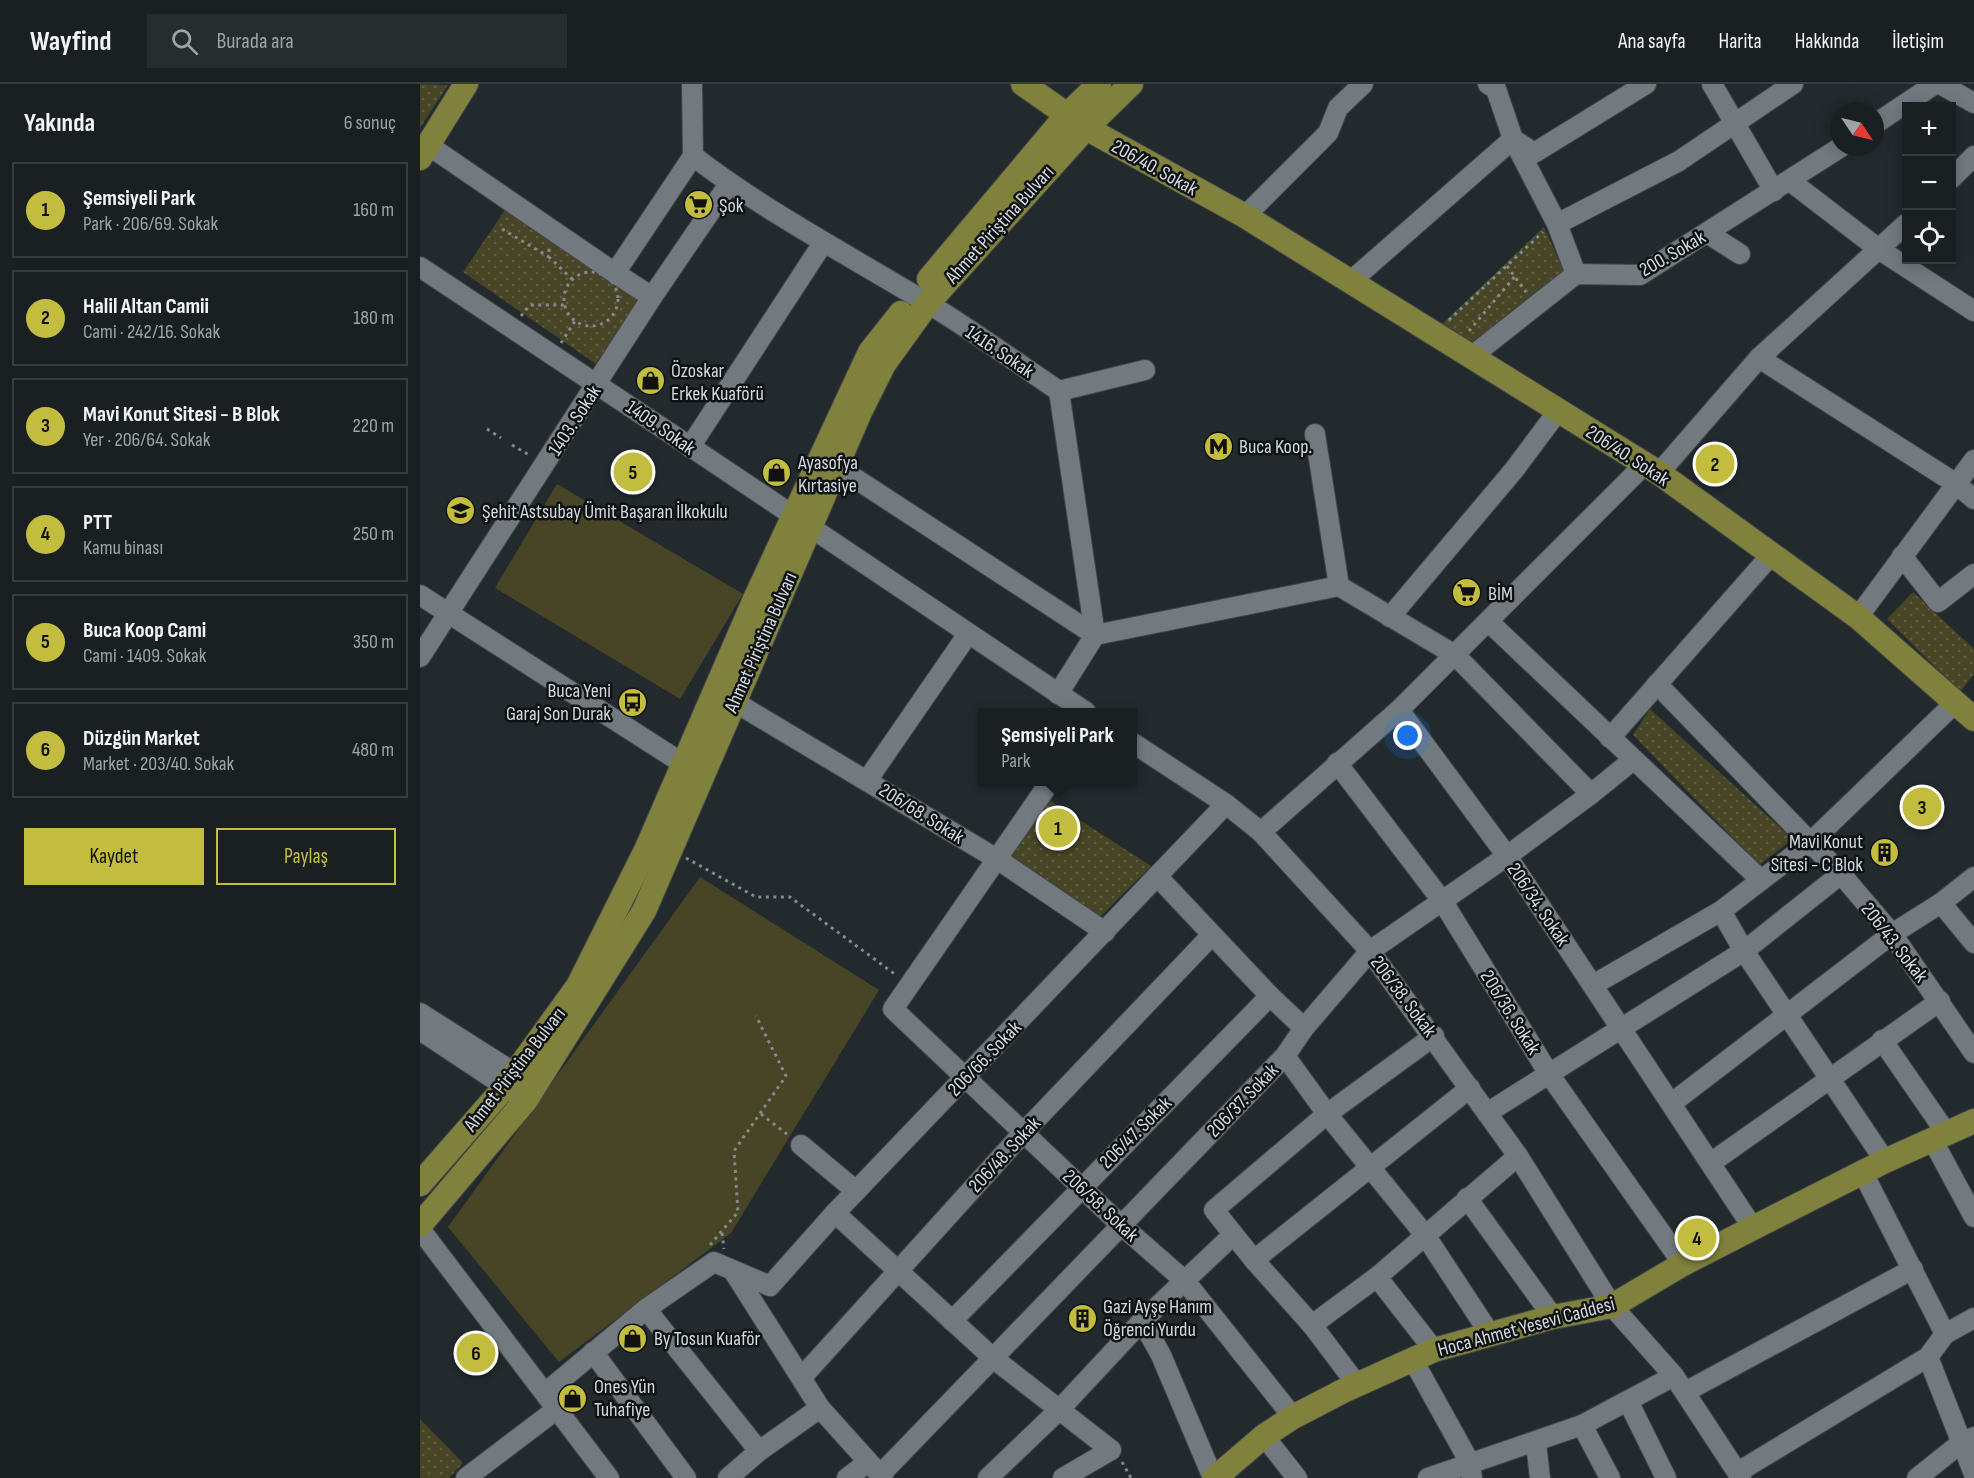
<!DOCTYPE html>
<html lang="tr">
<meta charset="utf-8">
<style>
body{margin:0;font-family:"Sofia Sans Condensed",sans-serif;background:#272d2f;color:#f1f3f6}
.controls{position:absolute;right:18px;top:18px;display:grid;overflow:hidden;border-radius:0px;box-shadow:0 3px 15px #0003}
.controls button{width:54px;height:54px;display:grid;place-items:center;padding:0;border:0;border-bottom:2px solid #383e40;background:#1a2022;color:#f1f3f6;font:30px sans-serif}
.compass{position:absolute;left:1410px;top:18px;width:54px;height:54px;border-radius:50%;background:#1a2022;box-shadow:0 3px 15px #0003;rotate:125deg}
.you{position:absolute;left:988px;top:652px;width:21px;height:21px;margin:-15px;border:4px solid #fff;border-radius:50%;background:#1a73e8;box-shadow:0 0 0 9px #1a73e833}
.badge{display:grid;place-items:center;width:39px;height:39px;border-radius:50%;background:#c3bd3f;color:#111;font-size:20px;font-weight:700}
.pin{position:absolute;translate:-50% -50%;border:3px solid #fff;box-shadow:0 2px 6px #0006}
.popup{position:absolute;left:558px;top:624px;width:159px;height:78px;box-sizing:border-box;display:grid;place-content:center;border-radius:0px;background:#1a2022;filter:drop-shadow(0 2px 4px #0005);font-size:20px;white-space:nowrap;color:#9fa3a5}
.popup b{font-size:22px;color:#f1f3f6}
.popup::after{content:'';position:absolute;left:50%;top:100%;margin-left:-12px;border:12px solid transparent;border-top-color:#1a2022}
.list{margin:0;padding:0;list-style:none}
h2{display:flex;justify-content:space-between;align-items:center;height:78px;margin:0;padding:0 24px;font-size:26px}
h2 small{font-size:20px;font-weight:400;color:#9fa3a5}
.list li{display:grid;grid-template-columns:39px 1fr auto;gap:18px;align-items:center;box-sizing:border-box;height:96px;margin:0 12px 12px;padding:0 12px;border:2px solid #383e40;border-radius:0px}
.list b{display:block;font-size:22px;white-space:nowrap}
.list p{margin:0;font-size:20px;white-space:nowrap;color:#9fa3a5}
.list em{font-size:20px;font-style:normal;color:#9fa3a5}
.actions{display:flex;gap:12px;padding:18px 24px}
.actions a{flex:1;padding:14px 0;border:2px solid #c3bd3f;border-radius:0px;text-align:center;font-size:21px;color:#c3bd3f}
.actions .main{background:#c3bd3f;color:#111}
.icon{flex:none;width:33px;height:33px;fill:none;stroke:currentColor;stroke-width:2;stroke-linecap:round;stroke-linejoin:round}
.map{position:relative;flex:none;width:1554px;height:1394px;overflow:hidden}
header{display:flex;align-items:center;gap:36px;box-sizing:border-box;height:84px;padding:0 30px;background:#1a2022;border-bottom:2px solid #383e40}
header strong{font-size:28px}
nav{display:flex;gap:33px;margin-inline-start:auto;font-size:21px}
.search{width:420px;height:54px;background:#272d2f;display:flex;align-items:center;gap:15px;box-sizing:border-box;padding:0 21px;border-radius:0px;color:#9fa3a5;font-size:22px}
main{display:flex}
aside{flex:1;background:#1a2022}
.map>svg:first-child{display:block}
</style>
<header>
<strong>Wayfind</strong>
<div class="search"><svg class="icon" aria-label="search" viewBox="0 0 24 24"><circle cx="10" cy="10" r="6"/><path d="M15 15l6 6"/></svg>Burada ara</div>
<nav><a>Ana sayfa</a><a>Harita</a><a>Hakkında</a><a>İletişim</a></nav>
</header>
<main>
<aside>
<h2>Yakında<small>6 sonuç</small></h2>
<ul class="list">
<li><span class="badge">1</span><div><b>Şemsiyeli Park</b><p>Park · 206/69. Sokak</p></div><em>160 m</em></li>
<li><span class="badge">2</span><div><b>Halil Altan Camii</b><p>Cami · 242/16. Sokak</p></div><em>180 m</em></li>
<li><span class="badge">3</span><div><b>Mavi Konut Sitesi - B Blok</b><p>Yer · 206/64. Sokak</p></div><em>220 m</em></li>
<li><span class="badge">4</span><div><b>PTT</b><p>Kamu binası</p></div><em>250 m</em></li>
<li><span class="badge">5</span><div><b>Buca Koop Cami</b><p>Cami · 1409. Sokak</p></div><em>350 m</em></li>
<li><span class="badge">6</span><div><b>Düzgün Market</b><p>Market · 203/40. Sokak</p></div><em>480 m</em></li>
</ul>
<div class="actions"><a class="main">Kaydet</a><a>Paylaş</a></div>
</aside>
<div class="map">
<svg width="1554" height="1394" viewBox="0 0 1554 1394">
<defs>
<pattern id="park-dots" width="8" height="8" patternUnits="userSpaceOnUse" patternTransform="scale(1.5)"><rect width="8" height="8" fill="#474526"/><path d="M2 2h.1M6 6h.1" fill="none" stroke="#615f45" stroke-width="1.8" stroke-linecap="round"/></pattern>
</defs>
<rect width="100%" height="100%" fill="#232a2e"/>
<g fill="#474526">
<polygon points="137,400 323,510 260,615 75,504"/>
<polygon points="280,793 459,906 311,1149 139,1278 28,1143"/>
</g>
<g fill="url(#park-dots)">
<polygon points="0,0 28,1 0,44"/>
<polygon points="87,123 220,215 176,280 43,188"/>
<polygon points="1124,143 1147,194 1053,268 1021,241"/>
<polygon points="1493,508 1554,565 1554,590 1540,608 1467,535"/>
<polygon points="1230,625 1373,755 1339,781 1213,651"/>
<polygon points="624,713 731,782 676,837 586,775"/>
<polygon points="0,1335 43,1379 29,1394 0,1394"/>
</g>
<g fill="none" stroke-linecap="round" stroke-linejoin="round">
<defs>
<g id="minor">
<polyline points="272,0 273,72"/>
<polyline points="1068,0 1076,5 1093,55 1137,140 1156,190"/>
<polyline points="1292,0 1354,107"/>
<polyline points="1520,0 1554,19"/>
<polyline points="1455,40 1515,0"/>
<path d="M8,61L195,189L273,72C342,125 419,166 494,211C544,240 591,275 639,307L675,551"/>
<polyline points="1532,94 1554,72"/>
<polyline points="1370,97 1460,166 1554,227"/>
<polyline points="825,132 908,49 918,24 943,0"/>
<polyline points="1137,140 1259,77 1373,0"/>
<polyline points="1287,149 1320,170"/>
<path d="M0,183C223,330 444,479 666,628"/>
<polyline points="195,189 232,213"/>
<polyline points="931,197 1093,55 1114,69 1226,0"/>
<polyline points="1052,272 1156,190 1220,191 1421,63"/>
<polyline points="1339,274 1535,399 1554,415"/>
<polyline points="639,307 725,286"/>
<polyline points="895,350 919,502"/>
<polyline points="270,363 403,159"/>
<polyline points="1239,389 1339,274 1486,140"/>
<polyline points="430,391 675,551"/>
<polyline points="1482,472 1518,518 1554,490"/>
<polyline points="919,502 1035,571 1171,710"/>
<polyline points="0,511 262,679"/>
<polyline points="970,533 1094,386 1138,327"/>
<polyline points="1438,533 1554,376"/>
<polyline points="1069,538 1341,796"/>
<polyline points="675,551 919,502"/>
<polyline points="0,573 232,213 309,100"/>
<polyline points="1237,600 1421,790 1472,850 1554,969"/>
<polyline points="638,610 675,551"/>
<polyline points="313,617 577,775 685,848"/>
<polyline points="979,626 1087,772 1333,1144"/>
<polyline points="1190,654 1352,470"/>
<polyline points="713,659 806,720 841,748 950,867 1098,1072 1192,1222 1254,1292 1321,1394"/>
<polyline points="917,679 1023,818 1129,990 1263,1180"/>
<polyline points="448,695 548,550"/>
<polyline points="630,698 473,925 701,1141 765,1197 873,1333"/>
<polyline points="841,748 979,626 1225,380"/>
<polyline points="737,792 850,912 884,944"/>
<polyline points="1521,819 1554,859"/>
<polyline points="1301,827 1324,867 1465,1077"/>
<polyline points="1173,901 1301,827 1391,758 1536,618"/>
<polyline points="0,929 107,997"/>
<polyline points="0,946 98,1011"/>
<polyline points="1462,956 1527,1050"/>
<polyline points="865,972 907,1030 1005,1151 1070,1250"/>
<polyline points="1252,1019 1472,850 1521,819 1554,793"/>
<polyline points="1067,1029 1324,867 1421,790"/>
<polyline points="1513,1057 1554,1133"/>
<polyline points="381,1061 436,1107"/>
<polyline points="1292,1078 1520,917"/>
<polyline points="1443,1089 1525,1250"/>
<polyline points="1047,1114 1133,1233"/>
<polyline points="415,1129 573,1274 691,1366 643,1394"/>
<polyline points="0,1145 189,1394"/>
<polyline points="834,1176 1050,1004"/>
<polyline points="314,1188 400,1324 463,1394"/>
<polyline points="957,1193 1014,1266"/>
<polyline points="226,1225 339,1367"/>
<polyline points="532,1237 850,912"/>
<polyline points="722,1237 741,1271 793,1394"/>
<polyline points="892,1241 957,1193 1098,1072"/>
<polyline points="173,1268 266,1394"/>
<polyline points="1508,1273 1554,1390"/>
<polyline points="993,1276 1050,1379 1052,1394"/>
<polyline points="383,1292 603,1049 791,852"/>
<polyline points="938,1302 892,1241 834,1176 794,1126 907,1030 1014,952"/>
<polyline points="1265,1308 1493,1185"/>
<polyline points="125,1309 226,1225 294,1178 350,1202 415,1129 806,720"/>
<polyline points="1208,1317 1246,1394"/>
<polyline points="1162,1341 1190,1394"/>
<polyline points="844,1352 877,1394"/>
<polyline points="1116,1359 1120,1394"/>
<polyline points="1318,1388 1508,1273 1525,1250 1554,1234"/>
<polyline points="460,1391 865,972 884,944 950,867 1087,772 1171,710 1213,676"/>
<polyline points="46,1394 137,1325"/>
<polyline points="308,1394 339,1367 400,1324"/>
<polyline points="427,1394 447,1379"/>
<polyline points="568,1394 639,1326 722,1237 813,1151"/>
<polyline points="1008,1394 1162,1341 1254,1292"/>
<polyline points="1497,1394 1541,1359 1554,1353"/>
</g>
<g id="major">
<polyline points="603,0 666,44 825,132 1239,389 1438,533 1554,635"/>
<polyline points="0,74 46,0"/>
<polyline points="509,195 646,32 679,0"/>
<polyline points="0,1100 85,1003 158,902 227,764 335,515 450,268 481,229"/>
<polyline points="0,1141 106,1016 224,827 440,328 464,280 508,219 666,44 711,0"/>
<polyline points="795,1394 844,1352 873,1333 923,1307 1014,1266 1133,1233 1192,1222 1263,1180 1333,1144 1465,1077 1554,1037"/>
</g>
</defs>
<use href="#minor" stroke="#404549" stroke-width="22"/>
<use href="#major" stroke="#404549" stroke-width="26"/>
<g stroke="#83898c" stroke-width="3" stroke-dasharray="3 4.5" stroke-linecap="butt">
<polyline points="82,145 129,173"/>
<polyline points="129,165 129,173 153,196"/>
<polyline points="1087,182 1106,208"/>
<circle cx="171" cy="215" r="27"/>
<polyline points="101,232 110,221 145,221"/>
<polyline points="1029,236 1123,148"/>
<polyline points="1049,247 1095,192"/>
<polyline points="141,259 155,237"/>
<polyline points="67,345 81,354"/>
<polyline points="92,361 111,372"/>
<polyline points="266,774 336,813 370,813 476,891"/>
<polyline points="341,1030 368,1051"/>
<polyline points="302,1149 304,1165"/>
<polyline points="290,1161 318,1128 314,1067 366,992 336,932"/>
<polyline points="702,1378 711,1394"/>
</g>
<use href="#minor" stroke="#727a7f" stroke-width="20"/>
<use href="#major" stroke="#80813c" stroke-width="24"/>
</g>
<defs>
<symbol id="supermarket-disc" viewBox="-11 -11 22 22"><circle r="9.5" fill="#c3bd3f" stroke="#0f1214"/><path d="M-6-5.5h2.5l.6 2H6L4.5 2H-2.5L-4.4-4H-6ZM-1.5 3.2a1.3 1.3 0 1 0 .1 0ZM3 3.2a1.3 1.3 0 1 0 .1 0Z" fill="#111"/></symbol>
<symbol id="shop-disc" viewBox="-11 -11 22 22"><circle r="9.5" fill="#c3bd3f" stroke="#0f1214"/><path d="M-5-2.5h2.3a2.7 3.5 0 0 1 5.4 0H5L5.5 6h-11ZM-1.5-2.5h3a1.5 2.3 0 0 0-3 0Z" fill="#111"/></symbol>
<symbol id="metro-disc" viewBox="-11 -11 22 22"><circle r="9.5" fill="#c3bd3f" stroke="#0f1214"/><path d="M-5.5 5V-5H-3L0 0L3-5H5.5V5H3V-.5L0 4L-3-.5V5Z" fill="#111"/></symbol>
<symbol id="school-disc" viewBox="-11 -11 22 22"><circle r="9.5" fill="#c3bd3f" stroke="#0f1214"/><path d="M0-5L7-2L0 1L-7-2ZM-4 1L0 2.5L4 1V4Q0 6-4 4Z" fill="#111"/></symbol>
<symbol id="bus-disc" viewBox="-11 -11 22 22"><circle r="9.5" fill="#c3bd3f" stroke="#0f1214"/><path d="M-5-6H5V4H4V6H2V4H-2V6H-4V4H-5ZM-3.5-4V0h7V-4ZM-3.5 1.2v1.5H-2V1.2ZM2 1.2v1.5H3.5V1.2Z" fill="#111"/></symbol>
<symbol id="building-disc" viewBox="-11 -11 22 22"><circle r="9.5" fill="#c3bd3f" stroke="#0f1214"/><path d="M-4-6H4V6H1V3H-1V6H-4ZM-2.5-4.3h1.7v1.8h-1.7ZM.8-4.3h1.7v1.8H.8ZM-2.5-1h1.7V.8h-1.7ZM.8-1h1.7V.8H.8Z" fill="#111"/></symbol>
</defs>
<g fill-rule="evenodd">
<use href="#supermarket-disc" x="262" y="104" width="33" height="33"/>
<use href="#shop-disc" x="214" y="280" width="33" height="33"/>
<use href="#metro-disc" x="782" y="346" width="33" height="33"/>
<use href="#shop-disc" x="340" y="372" width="33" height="33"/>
<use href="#school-disc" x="24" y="410" width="33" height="33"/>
<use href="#supermarket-disc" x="1030" y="492" width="33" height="33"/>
<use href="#bus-disc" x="196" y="602" width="33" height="33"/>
<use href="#building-disc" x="1448" y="752" width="33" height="33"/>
<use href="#building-disc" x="646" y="1218" width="33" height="33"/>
<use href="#shop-disc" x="196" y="1238" width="33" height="33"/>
<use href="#shop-disc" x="136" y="1298" width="33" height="33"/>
</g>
<g text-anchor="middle" stroke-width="5" stroke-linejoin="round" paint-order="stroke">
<g font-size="20" fill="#d3d8da" stroke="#0f1214">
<text transform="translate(735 83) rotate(29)" y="7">206/40. Sokak</text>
<text transform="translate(579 140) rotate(-48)" y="7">Ahmet Piriştina Bulvarı</text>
<text transform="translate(1252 169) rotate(-30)" y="7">200. Sokak</text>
<text transform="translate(580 267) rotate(34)" y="7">1416. Sokak</text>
<text transform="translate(154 336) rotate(-57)" y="7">1403. Sokak</text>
<text transform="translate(241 343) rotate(35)" y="7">1409. Sokak</text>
<text transform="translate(1208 371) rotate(33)" y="7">206/40. Sokak</text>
<text transform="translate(340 558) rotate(-66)" y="7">Ahmet Piriştina Bulvarı</text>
<text transform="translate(502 729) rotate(32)" y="7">206/68. Sokak</text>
<text transform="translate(1119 820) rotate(56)" y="7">206/34. Sokak</text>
<text transform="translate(1475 858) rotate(52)" y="7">206/43. Sokak</text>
<text transform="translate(984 912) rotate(53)" y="7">206/38. Sokak</text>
<text transform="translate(1091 928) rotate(58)" y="7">206/36. Sokak</text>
<text transform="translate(564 974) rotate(-46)" y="7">206/66. Sokak</text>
<text transform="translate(94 985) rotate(-52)" y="7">Ahmet Piriştina Bulvarı</text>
<text transform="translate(822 1016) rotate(-46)" y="7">206/37. Sokak</text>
<text transform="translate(715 1048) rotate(-45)" y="7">206/47. Sokak</text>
<text transform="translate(584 1070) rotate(-47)" y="7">206/48. Sokak</text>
<text transform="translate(681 1121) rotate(43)" y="7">206/58. Sokak</text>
<text transform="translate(1106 1242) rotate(-15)" y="7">Hoca Ahmet Yesevi Caddesi</text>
</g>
<g font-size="20" fill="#d3d8da" stroke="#0f1214" text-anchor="start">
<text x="299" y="128">Şok</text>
<text x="251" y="293">Özoskar<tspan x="251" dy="23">Erkek Kuaförü</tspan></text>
<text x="819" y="369">Buca Koop.</text>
<text x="378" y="385">Ayasofya<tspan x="378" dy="23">Kırtasiye</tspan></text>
<text x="62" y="434">Şehit Astsubay Ümit Başaran İlkokulu</text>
<text x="1068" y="516">BİM</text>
<text x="191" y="613" text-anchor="end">Buca Yeni<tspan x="191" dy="23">Garaj Son Durak</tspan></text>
<text x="1443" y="764" text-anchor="end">Mavi Konut<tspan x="1443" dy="23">Sitesi - C Blok</tspan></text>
<text x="683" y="1229">Gazi Ayşe Hanım<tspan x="683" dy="23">Öğrenci Yurdu</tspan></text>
<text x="234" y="1261">By Tosun Kuaför</text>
<text x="174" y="1309">Ones Yün<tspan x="174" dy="23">Tuhafiye</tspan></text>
</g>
</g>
</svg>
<div class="controls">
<button>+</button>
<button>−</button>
<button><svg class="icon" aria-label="locate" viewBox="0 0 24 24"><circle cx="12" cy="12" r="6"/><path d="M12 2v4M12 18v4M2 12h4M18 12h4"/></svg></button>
</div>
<svg class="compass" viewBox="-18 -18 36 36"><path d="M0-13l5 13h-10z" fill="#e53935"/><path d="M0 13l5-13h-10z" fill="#9fa3a5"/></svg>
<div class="you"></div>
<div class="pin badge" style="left:638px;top:744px">1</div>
<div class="popup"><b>Şemsiyeli Park</b>Park</div>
<div class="pin badge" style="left:1295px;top:380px">2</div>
<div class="pin badge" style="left:1502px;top:723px">3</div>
<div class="pin badge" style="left:1277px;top:1154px">4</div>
<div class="pin badge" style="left:213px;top:388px">5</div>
<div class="pin badge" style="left:56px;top:1269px">6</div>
</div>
</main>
